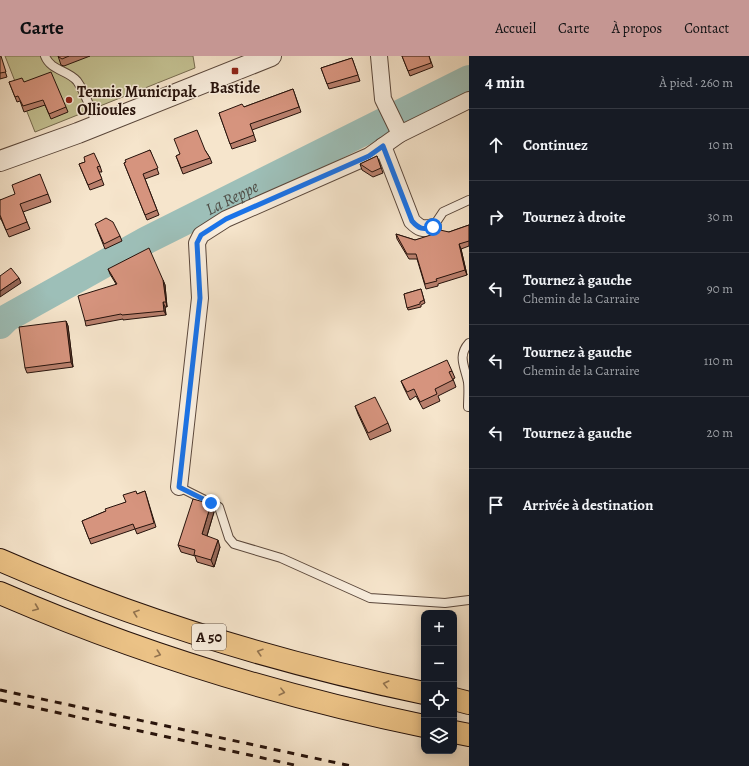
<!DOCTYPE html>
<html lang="fr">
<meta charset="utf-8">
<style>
body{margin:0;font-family:Alegreya,serif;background:#242831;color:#f1f3f6}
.controls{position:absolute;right:12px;bottom:12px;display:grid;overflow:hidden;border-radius:8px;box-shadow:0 2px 10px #0003}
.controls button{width:36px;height:36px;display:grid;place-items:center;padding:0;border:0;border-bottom:1px solid #363941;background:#171b24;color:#f1f3f6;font:20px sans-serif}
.stop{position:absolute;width:12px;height:12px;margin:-9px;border:3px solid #1a73e8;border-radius:50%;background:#fff}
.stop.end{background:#1a73e8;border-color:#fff;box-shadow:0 1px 4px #0008}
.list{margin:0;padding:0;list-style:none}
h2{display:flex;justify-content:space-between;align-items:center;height:52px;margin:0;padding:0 16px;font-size:17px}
h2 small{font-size:13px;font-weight:400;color:#9ea1a6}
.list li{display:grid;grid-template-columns:26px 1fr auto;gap:12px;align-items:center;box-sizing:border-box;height:72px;padding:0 16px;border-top:1px solid #363941}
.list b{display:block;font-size:15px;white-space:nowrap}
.list p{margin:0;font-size:13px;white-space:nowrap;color:#9ea1a6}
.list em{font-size:13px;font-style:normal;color:#9ea1a6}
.icon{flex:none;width:22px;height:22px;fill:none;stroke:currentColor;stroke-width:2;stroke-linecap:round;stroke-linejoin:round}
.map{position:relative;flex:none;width:469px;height:710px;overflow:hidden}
header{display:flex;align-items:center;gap:24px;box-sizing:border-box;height:56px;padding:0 20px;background:#c59692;color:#111}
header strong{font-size:19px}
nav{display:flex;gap:22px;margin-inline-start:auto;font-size:14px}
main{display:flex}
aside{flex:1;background:#171b24}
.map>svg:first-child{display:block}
</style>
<header>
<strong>Carte</strong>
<nav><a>Accueil</a><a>Carte</a><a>À propos</a><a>Contact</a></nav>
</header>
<main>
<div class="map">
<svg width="469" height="710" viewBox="0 0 469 710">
<rect width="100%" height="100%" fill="#f6e5cc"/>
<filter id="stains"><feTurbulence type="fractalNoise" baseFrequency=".005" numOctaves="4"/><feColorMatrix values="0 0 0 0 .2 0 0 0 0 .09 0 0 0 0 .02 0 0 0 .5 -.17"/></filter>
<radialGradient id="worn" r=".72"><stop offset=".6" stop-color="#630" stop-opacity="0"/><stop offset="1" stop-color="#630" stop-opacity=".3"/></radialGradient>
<polygon fill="#c4c293" stroke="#756a4f" points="5,0 193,0 195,12 35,76"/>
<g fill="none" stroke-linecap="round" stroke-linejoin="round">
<path stroke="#9dbfb8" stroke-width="28" id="s1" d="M0,269L7,262L147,184L469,23"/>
<defs>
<g id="service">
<path d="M45,0C51,15 68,14 77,25C86,37 91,55 97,69"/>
<polyline points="433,171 443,156 469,144"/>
<path d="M468,351C468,343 469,334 468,326C465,311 457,300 469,287"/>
<polyline points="179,431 219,451 229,482 234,488 281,502 370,542 445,547 469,544"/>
</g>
<g id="minor">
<polyline points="379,0 383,43 400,78"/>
<path d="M383,90L412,165C419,172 423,174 433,171"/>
<polyline points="179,431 200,242 197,187 201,179 226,163 369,100 400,78 469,44"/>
</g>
<polyline id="tertiary" points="0,105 78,77 271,0"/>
<g id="motorway">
<path d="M0,504C135,563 279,607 424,637"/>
<path d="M0,537C136,596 279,640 424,670"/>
<polyline points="454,643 469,647"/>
<polyline points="454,676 469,679"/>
</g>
</defs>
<use href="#service" stroke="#5a473b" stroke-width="10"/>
<use href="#minor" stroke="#5a473b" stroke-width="18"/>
<use href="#tertiary" stroke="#5a473b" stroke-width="22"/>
<use href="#motorway" stroke="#26120b" stroke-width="24"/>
<use href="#service" stroke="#f9eede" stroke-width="8"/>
<use href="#minor" stroke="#f9eede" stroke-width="16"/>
<use href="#tertiary" stroke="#f9eede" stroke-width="20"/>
<use href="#motorway" stroke="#ebc286" stroke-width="22"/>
<g stroke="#26120b" stroke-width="3" stroke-dasharray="7 7" stroke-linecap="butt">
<polyline points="0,634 351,710"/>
<polyline points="0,644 299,710"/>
</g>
</g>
<g fill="#b87f6c" stroke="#26120b">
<polygon points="0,0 7,21 0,23"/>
<polygon points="58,0 90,0 64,10 61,9"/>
<polygon points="402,0 429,0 433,11 410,20"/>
<polygon points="352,2 360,25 329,33 321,12"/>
<polygon points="9,26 24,26 66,51 68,56 51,63 45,49 24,56 20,45 17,46"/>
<polygon points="293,33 301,56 252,74 256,85 232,93 219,57 244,51"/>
<polygon points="150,94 159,118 145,123 159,159 147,164 124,107"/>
<polygon points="205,94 210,102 212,107 183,118 176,100 180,98"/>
<polygon points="377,100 383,117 373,121 362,114 360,108"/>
<polygon points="85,106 100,110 102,116 99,116 104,129 90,134 79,108"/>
<polygon points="48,138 51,146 23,156 30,173 9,181 1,163 0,163 0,144"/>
<polygon points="469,169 469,190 461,193 467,219 438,228 438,230 426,233 417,203 409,203 397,183 396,178 415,184 449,176"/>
<polygon points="97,173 120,180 122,185 105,193"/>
<polygon points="108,213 163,224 165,229 167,251 165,251 166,259 123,264 123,263 86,270 85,265 116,228 110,218"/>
<polygon points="421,233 425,247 421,249 421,251 408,254 404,238"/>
<polygon points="66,265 68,270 73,311 27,317 25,312"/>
<polygon points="452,315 455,322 453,323 456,331 438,340 440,345 423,353 416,340 410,344 404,332 401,325"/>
<polygon points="355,350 388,367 391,375 370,384 358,358"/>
<polygon points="145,435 156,471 137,478 135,473 91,488 82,465 106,455 126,446 137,438"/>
<polygon points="214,456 207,480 220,491 214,511 197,506 195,500 181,496 178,489"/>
</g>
<g fill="#966858" stroke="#26120b">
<polygon points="459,188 461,193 467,219 465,214"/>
<polygon points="19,222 21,227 0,241 0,235"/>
<polygon points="163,224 165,229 167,251 166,246"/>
<polygon points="163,246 165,251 166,259 164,255"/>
<polygon points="66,265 68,270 73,311 71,306"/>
<polygon points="211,448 214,456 205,486 202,478"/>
<polygon points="218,484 220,491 214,511 211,504"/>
</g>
<g fill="#d6947e" stroke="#26120b">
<polygon points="0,0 1,0 6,16 0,17"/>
<polygon points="58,0 69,0 62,3 59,1"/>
<polygon points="402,0 429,0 431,7 408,15"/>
<polygon points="352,2 358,19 327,28 321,12"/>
<polygon points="51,16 66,51 49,58 43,44 23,50 18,40 15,41 9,26 22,22 24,26"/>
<polygon points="293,33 299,51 250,68 254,79 230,88 219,57 242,48 244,51"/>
<polygon points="197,74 205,94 210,102 181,112 176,100 180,98 174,83"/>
<polygon points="150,94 158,112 143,118 157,154 145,159 124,107 126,106 125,104"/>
<polygon points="94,97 100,110 97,111 102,123 88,129 79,108 85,106 84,101"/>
<polygon points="377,100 381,112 372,116 360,108"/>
<polygon points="40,118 48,138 20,148 27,166 6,174 0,159 0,144 15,138 12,129"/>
<polygon points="106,162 113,166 120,180 104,188 95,168"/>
<polygon points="469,169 469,185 459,188 465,214 436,223 437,225 425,228 416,198 407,198 396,178 415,184 437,177 440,174 449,176"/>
<polygon points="149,192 163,224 166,246 163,246 164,255 122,259 121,258 85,265 78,240 117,228 108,213"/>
<polygon points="11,212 19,222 0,235 0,220"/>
<polygon points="421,233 424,244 420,246 420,248 407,252 404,238"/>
<polygon points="66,265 71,306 25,312 19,271"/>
<polygon points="447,304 452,315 449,316 453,324 435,333 437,338 420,346 414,333 407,336 401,325"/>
<polygon points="375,341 388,367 368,377 355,350"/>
<polygon points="136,435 137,438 145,435 154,467 135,473 133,468 89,483 82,465 106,455 105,453 126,446 123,439"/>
<polygon points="193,443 211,448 202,478 218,484 211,504 194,499 195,494 178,489"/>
</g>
<defs><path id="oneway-chevron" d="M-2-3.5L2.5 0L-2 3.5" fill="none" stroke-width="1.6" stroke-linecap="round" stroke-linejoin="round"/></defs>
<g stroke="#92734f">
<use href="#oneway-chevron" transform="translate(36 552) rotate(22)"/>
<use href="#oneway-chevron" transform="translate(136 557) rotate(-161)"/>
<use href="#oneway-chevron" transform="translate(260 596) rotate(-163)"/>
<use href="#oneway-chevron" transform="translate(158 598) rotate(19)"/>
<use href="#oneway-chevron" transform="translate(386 628) rotate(-166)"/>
<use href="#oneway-chevron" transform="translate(282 636) rotate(14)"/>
</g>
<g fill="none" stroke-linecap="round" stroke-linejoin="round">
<path stroke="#1a73e8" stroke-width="5" d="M211,447L179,431L200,242L197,187L201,179L226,163L369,100L383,90L412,165C419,173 423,174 433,171"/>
</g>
<g fill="#8f2418" stroke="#f9eede" stroke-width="1.5">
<rect x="231" y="11" width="8" height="8" rx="2"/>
<circle cx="69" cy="44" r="4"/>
</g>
<g text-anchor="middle" stroke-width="3" stroke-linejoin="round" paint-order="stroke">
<rect fill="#f9eede" stroke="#65544a" stroke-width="1" x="192" y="568" width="34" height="26" rx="3"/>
<g font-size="15" font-weight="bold" fill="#26120b">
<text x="209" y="586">A 50</text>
</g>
<g font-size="16" font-weight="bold" fill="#26120b" stroke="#f9eede">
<text x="235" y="37">Bastide</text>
<text x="77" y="41" text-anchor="start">Tennis Municipak<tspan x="77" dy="18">Ollioules</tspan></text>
</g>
<g font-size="17" font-style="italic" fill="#504f48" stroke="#f9eede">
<text dy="6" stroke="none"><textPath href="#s1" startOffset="265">La Reppe</textPath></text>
</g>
</g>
<rect width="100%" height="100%" filter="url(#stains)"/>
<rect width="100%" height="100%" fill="url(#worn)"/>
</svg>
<div class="controls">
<button>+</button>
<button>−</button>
<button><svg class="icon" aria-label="locate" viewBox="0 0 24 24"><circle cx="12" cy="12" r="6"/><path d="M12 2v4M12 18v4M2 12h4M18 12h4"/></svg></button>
<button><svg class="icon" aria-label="layers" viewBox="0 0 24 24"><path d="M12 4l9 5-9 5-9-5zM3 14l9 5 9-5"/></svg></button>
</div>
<div class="stop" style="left:433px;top:171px"></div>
<div class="stop end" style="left:211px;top:447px"></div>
</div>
<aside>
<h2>4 min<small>À pied · 260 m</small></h2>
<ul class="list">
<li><svg class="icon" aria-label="ahead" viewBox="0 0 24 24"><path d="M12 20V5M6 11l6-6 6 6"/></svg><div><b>Continuez</b></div><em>10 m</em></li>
<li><svg class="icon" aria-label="right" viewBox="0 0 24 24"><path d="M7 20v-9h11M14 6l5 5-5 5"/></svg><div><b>Tournez à droite</b></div><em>30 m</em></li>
<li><svg class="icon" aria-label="left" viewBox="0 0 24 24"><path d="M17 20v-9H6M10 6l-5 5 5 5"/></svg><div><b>Tournez à gauche</b><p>Chemin de la Carraire</p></div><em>90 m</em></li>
<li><svg class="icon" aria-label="left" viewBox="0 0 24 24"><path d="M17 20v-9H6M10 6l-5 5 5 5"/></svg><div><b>Tournez à gauche</b><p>Chemin de la Carraire</p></div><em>110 m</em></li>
<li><svg class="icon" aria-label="left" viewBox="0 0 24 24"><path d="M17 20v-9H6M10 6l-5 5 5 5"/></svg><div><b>Tournez à gauche</b></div><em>20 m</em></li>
<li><svg class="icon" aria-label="arrive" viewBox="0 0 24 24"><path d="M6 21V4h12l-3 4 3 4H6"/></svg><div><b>Arrivée à destination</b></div></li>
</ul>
</aside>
</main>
